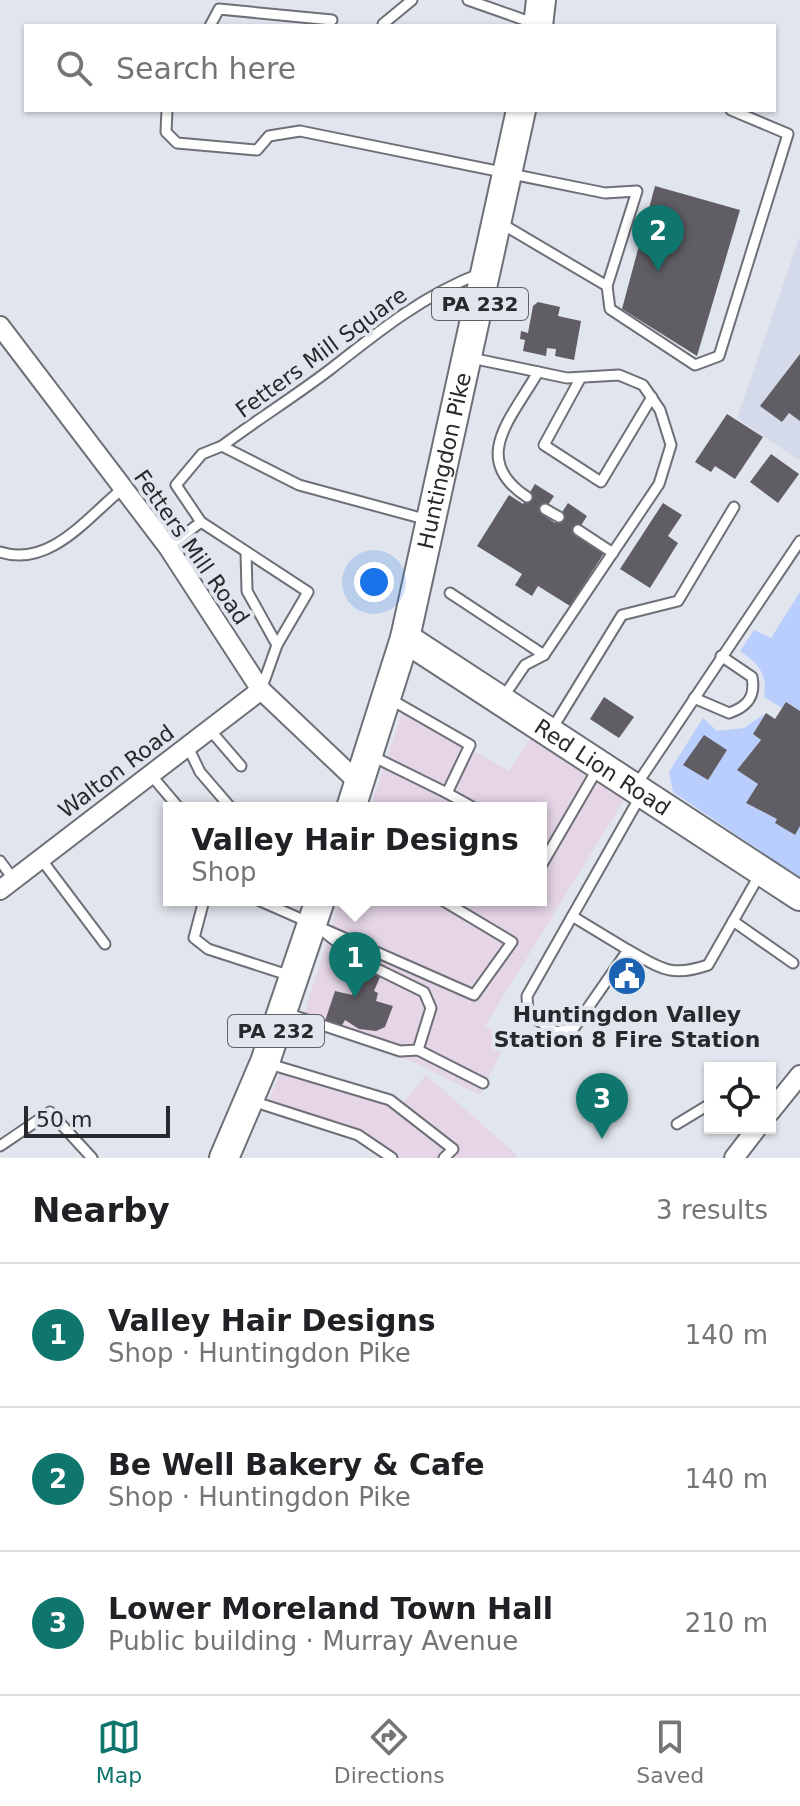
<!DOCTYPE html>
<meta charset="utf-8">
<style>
body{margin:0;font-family:"DejaVu Sans",sans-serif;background:#f2f2f2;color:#202124}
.controls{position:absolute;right:24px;bottom:24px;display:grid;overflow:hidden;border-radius:0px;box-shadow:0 2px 6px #0004}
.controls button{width:72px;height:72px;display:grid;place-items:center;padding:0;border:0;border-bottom:2px solid #e0e0e0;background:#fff;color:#202124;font:40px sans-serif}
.scale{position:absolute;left:24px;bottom:20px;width:146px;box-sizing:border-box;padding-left:8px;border:4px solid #28292c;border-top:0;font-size:22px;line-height:28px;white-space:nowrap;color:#28292c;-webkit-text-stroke:6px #e1e5ed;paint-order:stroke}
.you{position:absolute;left:374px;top:582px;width:28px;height:28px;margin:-20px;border:6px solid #fff;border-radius:50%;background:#1a73e8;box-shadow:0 0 0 12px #1a73e833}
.badge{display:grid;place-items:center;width:52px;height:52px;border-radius:50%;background:#0f766e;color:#fff;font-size:26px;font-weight:700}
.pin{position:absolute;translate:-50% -66px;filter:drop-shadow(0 2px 4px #0008)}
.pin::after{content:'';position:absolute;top:42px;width:28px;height:24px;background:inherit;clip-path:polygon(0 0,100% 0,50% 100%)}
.popup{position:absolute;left:163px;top:802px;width:384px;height:104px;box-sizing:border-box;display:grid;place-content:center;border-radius:0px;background:#fff;filter:drop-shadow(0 2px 6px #0005);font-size:26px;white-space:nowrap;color:#757577}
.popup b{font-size:30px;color:#202124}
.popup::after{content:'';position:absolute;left:50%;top:100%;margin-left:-16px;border:16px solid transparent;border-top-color:#fff}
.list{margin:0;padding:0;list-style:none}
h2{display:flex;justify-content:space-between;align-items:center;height:104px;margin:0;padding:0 32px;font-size:34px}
h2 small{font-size:26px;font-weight:400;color:#757577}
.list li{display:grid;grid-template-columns:52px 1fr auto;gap:24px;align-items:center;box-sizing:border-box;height:144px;padding:0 32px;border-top:2px solid #e0e0e0}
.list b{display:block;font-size:30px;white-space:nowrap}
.list p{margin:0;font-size:26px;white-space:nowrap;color:#757577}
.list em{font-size:26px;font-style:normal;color:#757577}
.icon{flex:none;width:44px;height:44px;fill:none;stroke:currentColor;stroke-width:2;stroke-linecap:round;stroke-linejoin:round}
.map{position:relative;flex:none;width:800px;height:1158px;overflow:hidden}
.search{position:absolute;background:#fff;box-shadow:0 2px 6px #0004;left:24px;right:24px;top:24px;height:88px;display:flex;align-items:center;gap:20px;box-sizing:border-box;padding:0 28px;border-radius:0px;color:#757577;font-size:30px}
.sheet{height:536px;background:#fff}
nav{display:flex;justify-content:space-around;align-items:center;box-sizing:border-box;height:112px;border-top:2px solid #e0e0e0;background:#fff;font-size:22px;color:#757577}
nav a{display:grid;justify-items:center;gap:4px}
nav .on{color:#0f766e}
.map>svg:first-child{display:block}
</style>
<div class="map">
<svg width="800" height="1158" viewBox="0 0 800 1158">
<rect width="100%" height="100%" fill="#e1e5ed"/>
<g fill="#e5d5e7">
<polygon points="403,710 509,771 535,732 628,793 485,1026 508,1038 480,1095 416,1063 301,1024 340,900 541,900 541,808 370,808"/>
<polygon points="281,1070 387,1104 397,1111 426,1075 517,1155 514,1158 400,1158 360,1132 268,1103"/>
</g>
<polygon fill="#d4dae9" points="800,236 800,461 737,418"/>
<g fill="#bacefd">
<path d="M800,592V711L786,702L782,708L764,697C768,673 758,664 740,651L754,630L771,638Z"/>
<polygon points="766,713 753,734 761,740 737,770 758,784 746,803 777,819 776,823 794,835 800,826 800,878 673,792 669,772 703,718 717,731 744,728"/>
</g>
<g fill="#605d64">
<polygon points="655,186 740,210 697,356 622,309"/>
<polygon points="538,302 560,307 558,316 581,321 574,360 555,356 556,349 547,348 546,356 523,351 525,340 520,339 521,331 528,333 533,306"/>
<polygon points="800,354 800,421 789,413 782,422 760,406"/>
<polygon points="727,414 763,437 735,479 715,466 711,472 695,462"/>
<polygon points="771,454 799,474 778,503 750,482"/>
<polygon points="535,484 554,496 542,514 555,523 568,503 587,516 575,535 604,553 570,606 538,586 532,596 515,585 522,574 477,546 509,495 523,504"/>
<polygon points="663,503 682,515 668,536 678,543 650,588 620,569"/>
<polygon points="604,697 634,717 619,738 590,719"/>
<polygon points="786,702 800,711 800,826 795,835 775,823 777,819 746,803 758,784 737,770 761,740 753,734 766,713 775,719"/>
<polygon points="704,735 727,750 708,780 683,765"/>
<polygon points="361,971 380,977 374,991 378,993 376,1001 393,1006 385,1027 376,1031 359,1029 345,1020 341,1027 325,1021 335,991 352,995"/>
</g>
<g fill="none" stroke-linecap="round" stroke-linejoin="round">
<defs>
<g id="lane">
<polyline points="468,0 536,24"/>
<polyline points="383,24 412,0"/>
<polyline points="210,26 219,9 332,20"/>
<polyline points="167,110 166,132 177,143 257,150 269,136 300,131 605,193 637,191 607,286 610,309 695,365 719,356 788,134 731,110"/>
<polyline points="502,224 607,286"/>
<polyline points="471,358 567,378 619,375 643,385 660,410 671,445 659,484 544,655 525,665 502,699"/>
<polyline points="580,379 544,445 601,482 652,397"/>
<path d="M222,446C258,419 297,395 332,368C380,330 424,295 481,273"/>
<path d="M527,497C469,459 512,418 538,372"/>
<polyline points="545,509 559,517"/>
<polyline points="201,522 308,592 277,645 261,690"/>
<polyline points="578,530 613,553"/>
<polyline points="168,547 201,522 176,485 202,454 222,446 299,485 428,520"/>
<path d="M0,552C49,568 86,519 122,489"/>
<polyline points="246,552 247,591 277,645"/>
<polyline points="450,593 544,655"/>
<path d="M694,698L729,713C747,707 756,697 752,677L721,656"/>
<polyline points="552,729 622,615 678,601 734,507"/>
<polyline points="210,730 241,766"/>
<polyline points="188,747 200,772 231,808"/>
<polyline points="372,756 447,793 470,745 390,699"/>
<polyline points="151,775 179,808"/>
<polyline points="637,784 800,541"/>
<polyline points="447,793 474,808"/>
<polyline points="41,859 105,944"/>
<polyline points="0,861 14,880"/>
<polyline points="541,866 598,768"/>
<polyline points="204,900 194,938 208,949 291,976"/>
<polyline points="258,900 474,995 512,942 442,900"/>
<polyline points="572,916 628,950 574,1028 556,1032 528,1014 527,996 641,795"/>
<polyline points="733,921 793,963"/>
<path d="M628,950C661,968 670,978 708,965L760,874"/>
<polyline points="286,1013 400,1051 418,1050 431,1008 424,992 361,961 324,932"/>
<polyline points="418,1050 483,1083"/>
<polyline points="266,1063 390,1100 453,1149 444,1158"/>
<polyline points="252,1101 358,1135 392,1158"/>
<polyline points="677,1124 710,1104"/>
<polyline points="0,1146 50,1112 92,1158"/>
</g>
<g id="street">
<polyline points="0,326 168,547 261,690 359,783"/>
<polyline points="0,890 261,690"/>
<polyline points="770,1112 800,1075"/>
<polyline points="734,1158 757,1128"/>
</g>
<g id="primary">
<polyline points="538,26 541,0"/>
<path id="s1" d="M405,638L800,896"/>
<path id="s2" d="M351,808L405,638L521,110"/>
<polyline points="224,1158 265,1062 320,900"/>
</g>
</defs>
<use href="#lane" stroke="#6d7077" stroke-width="13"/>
<use href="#street" stroke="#6d7077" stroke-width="22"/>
<use href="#primary" stroke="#6d7077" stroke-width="32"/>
<use href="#lane" stroke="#fff" stroke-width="9"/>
<use href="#street" stroke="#fff" stroke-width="18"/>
<use href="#primary" stroke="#fff" stroke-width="28"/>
</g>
<defs>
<symbol id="civic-disc" viewBox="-11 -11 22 22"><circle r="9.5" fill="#1b63b2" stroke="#e1e5ed"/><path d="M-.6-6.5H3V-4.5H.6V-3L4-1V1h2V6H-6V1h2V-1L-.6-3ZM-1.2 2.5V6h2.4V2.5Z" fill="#fff"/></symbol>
</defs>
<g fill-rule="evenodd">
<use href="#civic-disc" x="605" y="954" width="44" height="44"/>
</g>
<g text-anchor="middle" stroke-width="8" stroke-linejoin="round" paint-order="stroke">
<g fill="#e1e5ed" stroke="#606166" stroke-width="2">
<rect x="432" y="288" width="96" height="32" rx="6"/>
<rect x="228" y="1015" width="96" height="32" rx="6"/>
</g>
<g font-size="20" font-weight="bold" fill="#28292c">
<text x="480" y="311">PA 232</text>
<text x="276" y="1038">PA 232</text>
</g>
<g font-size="22" fill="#28292c" stroke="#e1e5ed">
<text transform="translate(321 352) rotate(-36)" y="8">Fetters Mill Square</text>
<text dy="8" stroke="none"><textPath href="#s2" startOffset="360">Huntingdon Pike</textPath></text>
<text transform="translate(192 547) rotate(55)" y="8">Fetters Mill Road</text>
<text dy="8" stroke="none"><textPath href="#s1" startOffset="236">Red Lion Road</textPath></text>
<text transform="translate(116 771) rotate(-37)" y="8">Walton Road</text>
</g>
<g font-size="22" font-weight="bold" fill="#28292c" stroke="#e1e5ed">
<text x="627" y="1022">Huntingdon Valley<tspan x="627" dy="25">Station 8 Fire Station</tspan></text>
</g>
</g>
</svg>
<div class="controls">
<button><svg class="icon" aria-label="locate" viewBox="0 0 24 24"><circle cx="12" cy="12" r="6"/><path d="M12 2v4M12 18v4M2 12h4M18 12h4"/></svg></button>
</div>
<div class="scale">50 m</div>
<div class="you"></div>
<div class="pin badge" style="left:355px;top:998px">1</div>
<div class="popup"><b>Valley Hair Designs</b>Shop</div>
<div class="pin badge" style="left:658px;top:271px">2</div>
<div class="pin badge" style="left:602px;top:1139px">3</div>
<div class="search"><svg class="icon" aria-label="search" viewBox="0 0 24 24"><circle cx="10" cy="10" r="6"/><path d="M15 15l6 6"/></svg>Search here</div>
</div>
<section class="sheet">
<h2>Nearby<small>3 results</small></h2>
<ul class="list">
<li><span class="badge">1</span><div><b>Valley Hair Designs</b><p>Shop · Huntingdon Pike</p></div><em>140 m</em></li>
<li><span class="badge">2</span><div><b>Be Well Bakery &amp; Cafe</b><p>Shop · Huntingdon Pike</p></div><em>140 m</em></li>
<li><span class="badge">3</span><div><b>Lower Moreland Town Hall</b><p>Public building · Murray Avenue</p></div><em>210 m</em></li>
</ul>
</section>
<nav>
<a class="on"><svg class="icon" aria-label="map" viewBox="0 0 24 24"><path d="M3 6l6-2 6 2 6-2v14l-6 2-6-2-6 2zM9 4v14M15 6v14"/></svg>Map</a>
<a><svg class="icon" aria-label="directions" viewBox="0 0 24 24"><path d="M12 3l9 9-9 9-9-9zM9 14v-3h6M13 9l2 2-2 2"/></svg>Directions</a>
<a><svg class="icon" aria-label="saved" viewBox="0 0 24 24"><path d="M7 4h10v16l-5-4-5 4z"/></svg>Saved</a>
</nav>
